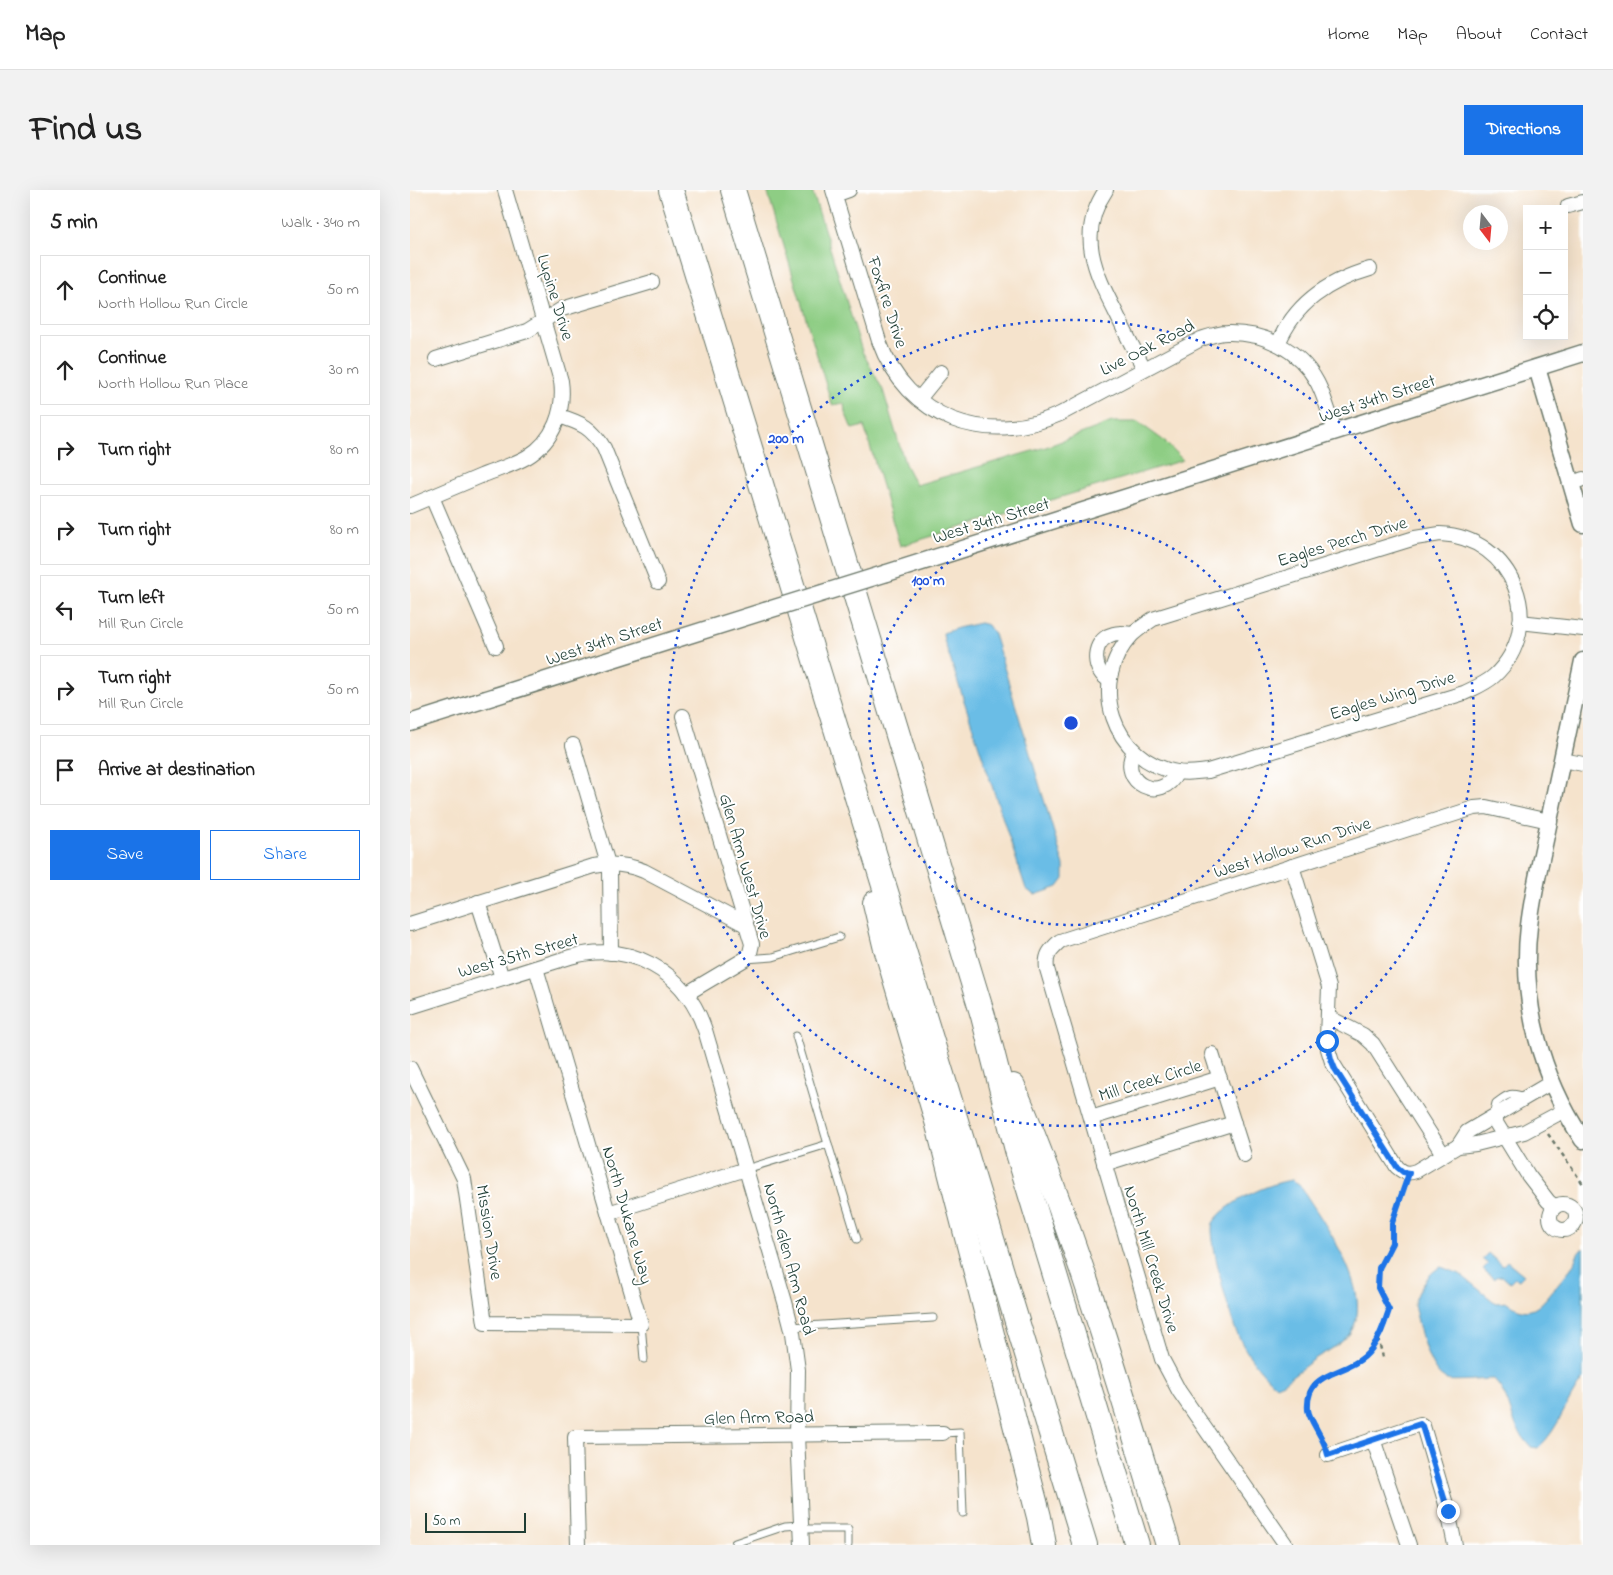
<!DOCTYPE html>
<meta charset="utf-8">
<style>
body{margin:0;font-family:"Indie Flower",sans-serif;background:#f2f2f2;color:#222}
.controls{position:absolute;right:15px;top:15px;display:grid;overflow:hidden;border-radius:0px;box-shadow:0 5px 20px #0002}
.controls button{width:45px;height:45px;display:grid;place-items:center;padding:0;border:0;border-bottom:1px solid #e0e0e0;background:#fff;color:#222;font:25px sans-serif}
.compass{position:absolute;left:1053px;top:15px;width:45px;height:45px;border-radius:50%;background:#fff;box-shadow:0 5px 20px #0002;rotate:164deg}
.scale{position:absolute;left:15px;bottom:12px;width:101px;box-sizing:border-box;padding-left:5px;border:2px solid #1f3d34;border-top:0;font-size:14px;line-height:18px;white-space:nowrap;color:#1f3d34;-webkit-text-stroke:4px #fff;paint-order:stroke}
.stop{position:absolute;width:15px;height:15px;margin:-11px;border:4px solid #1a73e8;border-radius:50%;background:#fff}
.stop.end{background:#1a73e8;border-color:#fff;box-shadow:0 1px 5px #0008}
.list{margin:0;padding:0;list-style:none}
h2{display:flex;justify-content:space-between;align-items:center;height:65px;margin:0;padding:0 20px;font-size:21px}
h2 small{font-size:16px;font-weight:400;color:#767676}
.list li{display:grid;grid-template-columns:32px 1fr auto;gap:15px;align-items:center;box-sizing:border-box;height:70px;margin:0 10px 10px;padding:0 10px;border:1px solid #e0e0e0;border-radius:0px}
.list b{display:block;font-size:19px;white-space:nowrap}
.list p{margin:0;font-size:16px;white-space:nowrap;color:#767676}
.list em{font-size:16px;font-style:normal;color:#767676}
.actions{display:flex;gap:10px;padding:15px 20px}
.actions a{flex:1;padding:11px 0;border:1px solid #1a73e8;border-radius:0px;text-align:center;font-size:18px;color:#1a73e8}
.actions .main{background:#1a73e8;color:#fff}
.icon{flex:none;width:28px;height:28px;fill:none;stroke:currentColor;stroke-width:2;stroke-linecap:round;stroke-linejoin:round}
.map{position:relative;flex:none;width:1173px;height:1355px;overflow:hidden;border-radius:0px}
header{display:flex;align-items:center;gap:30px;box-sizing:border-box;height:70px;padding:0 25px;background:#fff;border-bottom:1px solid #e0e0e0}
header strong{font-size:24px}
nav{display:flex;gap:28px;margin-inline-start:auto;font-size:18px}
.intro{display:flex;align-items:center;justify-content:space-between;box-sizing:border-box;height:120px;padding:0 30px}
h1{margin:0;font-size:35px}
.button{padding:12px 22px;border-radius:0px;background:#1a73e8;color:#fff;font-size:18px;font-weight:700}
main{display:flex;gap:30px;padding:0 30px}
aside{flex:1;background:#fff;border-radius:0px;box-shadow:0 5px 20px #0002}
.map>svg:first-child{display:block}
</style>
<header>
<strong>Map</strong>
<nav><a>Home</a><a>Map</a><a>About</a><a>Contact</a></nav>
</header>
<div class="intro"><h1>Find us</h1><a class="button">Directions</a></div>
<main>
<aside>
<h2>5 min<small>Walk · 340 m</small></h2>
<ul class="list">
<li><svg class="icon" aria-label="ahead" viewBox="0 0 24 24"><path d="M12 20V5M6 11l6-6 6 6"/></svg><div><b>Continue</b><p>North Hollow Run Circle</p></div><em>50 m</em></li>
<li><svg class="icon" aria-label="ahead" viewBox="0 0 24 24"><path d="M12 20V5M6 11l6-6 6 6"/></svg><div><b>Continue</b><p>North Hollow Run Place</p></div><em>30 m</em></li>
<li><svg class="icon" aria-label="right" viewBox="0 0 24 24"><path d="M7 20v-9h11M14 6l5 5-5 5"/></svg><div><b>Turn right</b></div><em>80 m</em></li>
<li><svg class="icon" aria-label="right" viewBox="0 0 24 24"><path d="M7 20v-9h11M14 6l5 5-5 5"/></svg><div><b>Turn right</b></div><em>80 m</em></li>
<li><svg class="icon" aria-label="left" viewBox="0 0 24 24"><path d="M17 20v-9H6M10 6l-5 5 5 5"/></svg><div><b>Turn left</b><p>Mill Run Circle</p></div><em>50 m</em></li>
<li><svg class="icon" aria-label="right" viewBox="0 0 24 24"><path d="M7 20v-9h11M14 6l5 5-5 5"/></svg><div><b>Turn right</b><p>Mill Run Circle</p></div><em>50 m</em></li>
<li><svg class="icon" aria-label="arrive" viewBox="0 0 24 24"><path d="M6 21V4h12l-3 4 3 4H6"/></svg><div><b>Arrive at destination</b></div></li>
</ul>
<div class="actions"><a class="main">Save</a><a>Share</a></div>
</aside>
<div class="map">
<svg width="1173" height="1355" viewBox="0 0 1173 1355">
<rect width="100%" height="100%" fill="#fff"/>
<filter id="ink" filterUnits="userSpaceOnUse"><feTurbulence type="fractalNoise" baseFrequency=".02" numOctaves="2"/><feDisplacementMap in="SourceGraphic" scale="10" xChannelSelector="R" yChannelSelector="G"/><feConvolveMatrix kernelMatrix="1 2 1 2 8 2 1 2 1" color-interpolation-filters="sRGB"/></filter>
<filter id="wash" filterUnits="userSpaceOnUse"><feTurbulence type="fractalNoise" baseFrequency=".0096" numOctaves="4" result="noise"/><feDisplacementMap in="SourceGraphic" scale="20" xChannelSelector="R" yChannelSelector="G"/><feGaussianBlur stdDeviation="1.12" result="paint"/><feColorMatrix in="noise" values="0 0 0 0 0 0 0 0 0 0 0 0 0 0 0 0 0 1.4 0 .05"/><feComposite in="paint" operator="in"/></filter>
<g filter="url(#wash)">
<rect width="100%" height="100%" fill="#f5e3cc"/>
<polygon fill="#8ecd84" stroke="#56855c" points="357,0 402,0 452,161 473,200 495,274 506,295 636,257 702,232 728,232 753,250 773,270 490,356 454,236 442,239 435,222 434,213 422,215"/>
<g fill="#6abde6" stroke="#447d8d">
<polygon points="570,433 578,435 584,444 654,676 654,689 648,697 625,705 616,699 534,450 533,443 548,438"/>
<path d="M882,990L889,994C910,1028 968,1103 940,1143C931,1155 919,1160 906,1168C895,1176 884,1184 873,1193L866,1196C849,1181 835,1162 826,1141C820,1126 797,1044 803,1033C816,1012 859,993 882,990Z"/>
<path d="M1173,1058V1189C1155,1212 1150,1238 1128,1258L1121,1257C1115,1249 1108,1242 1105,1233C1098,1215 1097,1203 1083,1189C1074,1189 1042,1192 1037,1190C1017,1183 1009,1134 1004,1115C1007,1102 1018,1082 1031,1077L1050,1084L1083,1111L1087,1113L1097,1112C1120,1130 1129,1117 1144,1099C1149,1092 1156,1085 1161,1078C1166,1071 1166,1064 1173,1058Z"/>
<polygon points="1078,1063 1092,1076 1097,1071 1114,1085 1109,1090 1105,1088 1100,1093 1092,1086 1085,1087 1084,1089 1073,1079 1078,1074 1072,1069"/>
</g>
</g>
<g filter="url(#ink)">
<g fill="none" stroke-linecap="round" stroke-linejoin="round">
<defs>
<g id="service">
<polyline points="335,769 363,767 429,747"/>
<polyline points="386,846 418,954"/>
<path d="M1083,926L1086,913C1098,904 1101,901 1116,908"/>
<polyline points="336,979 418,954 447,1049"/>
<polyline points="231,1134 234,1169"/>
<polyline points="381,1137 523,1128"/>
<polyline points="533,1243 550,1242 553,1323"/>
<polyline points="391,1339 438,1339 438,1355"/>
<polyline points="325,1355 325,1353 375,1336 391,1335"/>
</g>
<g id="minor">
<path d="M423,0L469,151C497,229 576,257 650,224L791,149C800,146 808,143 817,143C854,142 889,159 907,192C915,207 920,226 925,242"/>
<path d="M696,0C666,44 685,82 706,123C715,142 724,160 734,178"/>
<polyline points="425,5 439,0"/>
<polyline points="1158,16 1173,12"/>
<path d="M868,154C885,113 918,91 960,79"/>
<polyline points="26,169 117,141 152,119 242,92"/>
<polyline points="509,209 531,182"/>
<path d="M149,226C172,233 182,238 194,258L248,392"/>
<polyline points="1162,293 1173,289"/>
<polyline points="22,307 86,456"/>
<path d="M0,316C24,306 47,296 71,286C86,280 103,275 117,267C144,251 155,220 151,191L95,0"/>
<path d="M1030,344C1103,347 1139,435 1084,486C1075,494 1064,498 1054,503L798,581C788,582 778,584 767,582C703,571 676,493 722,445C728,439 736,434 743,429L1005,348Z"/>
<polyline points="1110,432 1173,439"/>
<path d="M699,490C683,482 681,455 698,446C706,442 714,443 722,444"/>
<polyline points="273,526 342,754 340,763 335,769 276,804"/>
<polyline points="163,555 200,681 201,763"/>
<path d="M724,561C707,593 752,615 767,582"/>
<polyline points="1152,570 1173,574"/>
<path d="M882,676L919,797L917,847L918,859L922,872L987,977C994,983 997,984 1006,981L1048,956L1066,954L1114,942L1155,920"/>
<polyline points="68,712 92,788"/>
<path d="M0,734L184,676C201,673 217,674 234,681L336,735"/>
<path d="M0,817L160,767C220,750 275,781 295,840L375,1112L383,1143L388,1180L387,1245L392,1355"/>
<polyline points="918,827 953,845 963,854 1033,964"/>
<polyline points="802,864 834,965"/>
<polyline points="0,878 54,989 75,1133 231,1134 126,778"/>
<polyline points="681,928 810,888"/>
<polyline points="1083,928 1118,985 1138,1011 1145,1017"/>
<polyline points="1048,956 1057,942 1142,892"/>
<polyline points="694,974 824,933"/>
<circle cx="1153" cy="1027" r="13"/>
<polyline points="198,1023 336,979"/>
<polyline points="963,1249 999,1355"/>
<polyline points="918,1265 1010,1234 1013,1236 1038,1321 1045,1355"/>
<polyline points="168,1355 165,1247 533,1243"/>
<path d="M876,1355L769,1201L752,1169L637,779C635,765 640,760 650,751L1064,618L1076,617L1139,631L1140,626"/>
</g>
<g id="tertiary">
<polyline points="1127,178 1173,334"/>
<polyline points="477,383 1173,163"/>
<polyline points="0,533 355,421"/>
<polyline points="1140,626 1173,471"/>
<path d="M1139,631C1132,666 1123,701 1119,736C1110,811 1131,887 1173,950"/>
</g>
<g id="motorway">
<path d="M261,0C400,452 538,903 675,1355"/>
<polyline points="323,0 573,826 607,960 727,1355"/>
<polyline points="465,713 475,755 527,931 629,1327 634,1355"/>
<path d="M603,896C666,1045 711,1201 758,1355"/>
</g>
</defs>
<use href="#service" stroke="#6a7769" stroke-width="9"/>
<use href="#minor" stroke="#6a7769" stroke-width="16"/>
<use href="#tertiary" stroke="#6a7769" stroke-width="19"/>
<use href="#motorway" stroke="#6a7769" stroke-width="26"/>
<g stroke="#6a7769" stroke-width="2.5" stroke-dasharray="4 4" stroke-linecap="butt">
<polyline points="1138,944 1173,994"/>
<polyline points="968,1148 974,1171"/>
<polyline points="915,1254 898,1222 899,1202 904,1194 954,1167 972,1142 979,1119 968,1098 969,1078 982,1053 982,1033 995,994"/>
</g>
<use href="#service" stroke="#fff" stroke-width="7"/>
<use href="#minor" stroke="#fff" stroke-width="14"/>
<use href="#tertiary" stroke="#fff" stroke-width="16"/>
<use href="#motorway" stroke="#fff" stroke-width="24"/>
<defs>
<polyline id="tertiary-bridge" points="355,421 477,383"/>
</defs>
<use href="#tertiary-bridge" stroke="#6a7769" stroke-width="19" stroke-linecap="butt"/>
<use href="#tertiary-bridge" stroke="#fff" stroke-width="16"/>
</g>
</g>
<g fill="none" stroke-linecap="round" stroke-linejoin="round" filter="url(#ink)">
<path stroke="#1a73e8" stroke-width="6" d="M917,851L921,869L925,879L987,977L993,982L999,983L982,1033V1053L969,1078L968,1098L979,1120C974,1135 967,1156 954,1167C932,1186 895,1181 898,1220C900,1232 915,1249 918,1265L1010,1234L1012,1236L1038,1321"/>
</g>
<g fill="none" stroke="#1d4ed8" stroke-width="2.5" stroke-dasharray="2.5 5">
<circle cx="661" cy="533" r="202"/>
<circle cx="661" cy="533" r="403"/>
</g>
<g text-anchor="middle" stroke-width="4" stroke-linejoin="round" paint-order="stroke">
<g font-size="18" fill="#1f3d34" stroke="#fff">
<text transform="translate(146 107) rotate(73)" y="6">Lupine Drive</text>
<text transform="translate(478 112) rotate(72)" y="6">Foxfire Drive</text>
<text transform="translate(737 157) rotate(-27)" y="6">Live Oak Road</text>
<text transform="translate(967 208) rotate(-18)" y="6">West 34th Street</text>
<text transform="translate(581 330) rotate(-17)" y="6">West 34th Street</text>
<text transform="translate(932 351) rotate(-17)" y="6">Eagles Perch Drive</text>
<text transform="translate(194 451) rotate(-18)" y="6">West 34th Street</text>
<text transform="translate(982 505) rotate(-17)" y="6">Eagles Wing Drive</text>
<text transform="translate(882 657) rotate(-18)" y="6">West Hollow Run Drive</text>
<text transform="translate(336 676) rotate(74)" y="6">Glen Arm West Drive</text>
<text transform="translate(108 765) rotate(-16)" y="6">West 35th Street</text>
<text transform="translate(740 890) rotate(-17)" y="6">Mill Creek Circle</text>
<text transform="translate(218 1025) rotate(74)" y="6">North Dukane Way</text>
<text transform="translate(80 1042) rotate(81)" y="6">Mission Drive</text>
<text transform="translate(380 1069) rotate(75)" y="6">North Glen Arm Road</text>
<text transform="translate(742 1069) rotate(73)" y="6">North Mill Creek Drive</text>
<text transform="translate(349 1227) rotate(-1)" y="6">Glen Arm Road</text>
</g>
</g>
<circle cx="661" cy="533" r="8" fill="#1d4ed8" stroke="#fff" stroke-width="2.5"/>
<g font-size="15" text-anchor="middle" font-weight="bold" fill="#1d4ed8" stroke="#fff" stroke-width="4" stroke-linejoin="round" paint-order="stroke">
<text x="376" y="253">200 m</text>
<text x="518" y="395">100 m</text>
</g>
</svg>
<div class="controls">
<button>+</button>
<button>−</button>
<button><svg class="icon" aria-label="locate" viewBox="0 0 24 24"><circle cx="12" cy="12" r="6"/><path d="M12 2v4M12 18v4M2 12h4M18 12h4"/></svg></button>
</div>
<svg class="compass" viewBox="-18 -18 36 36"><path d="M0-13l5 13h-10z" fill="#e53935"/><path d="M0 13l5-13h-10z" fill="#767676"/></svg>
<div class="scale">50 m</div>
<div class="stop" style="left:917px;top:851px"></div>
<div class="stop end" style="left:1038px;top:1321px"></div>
</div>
</main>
